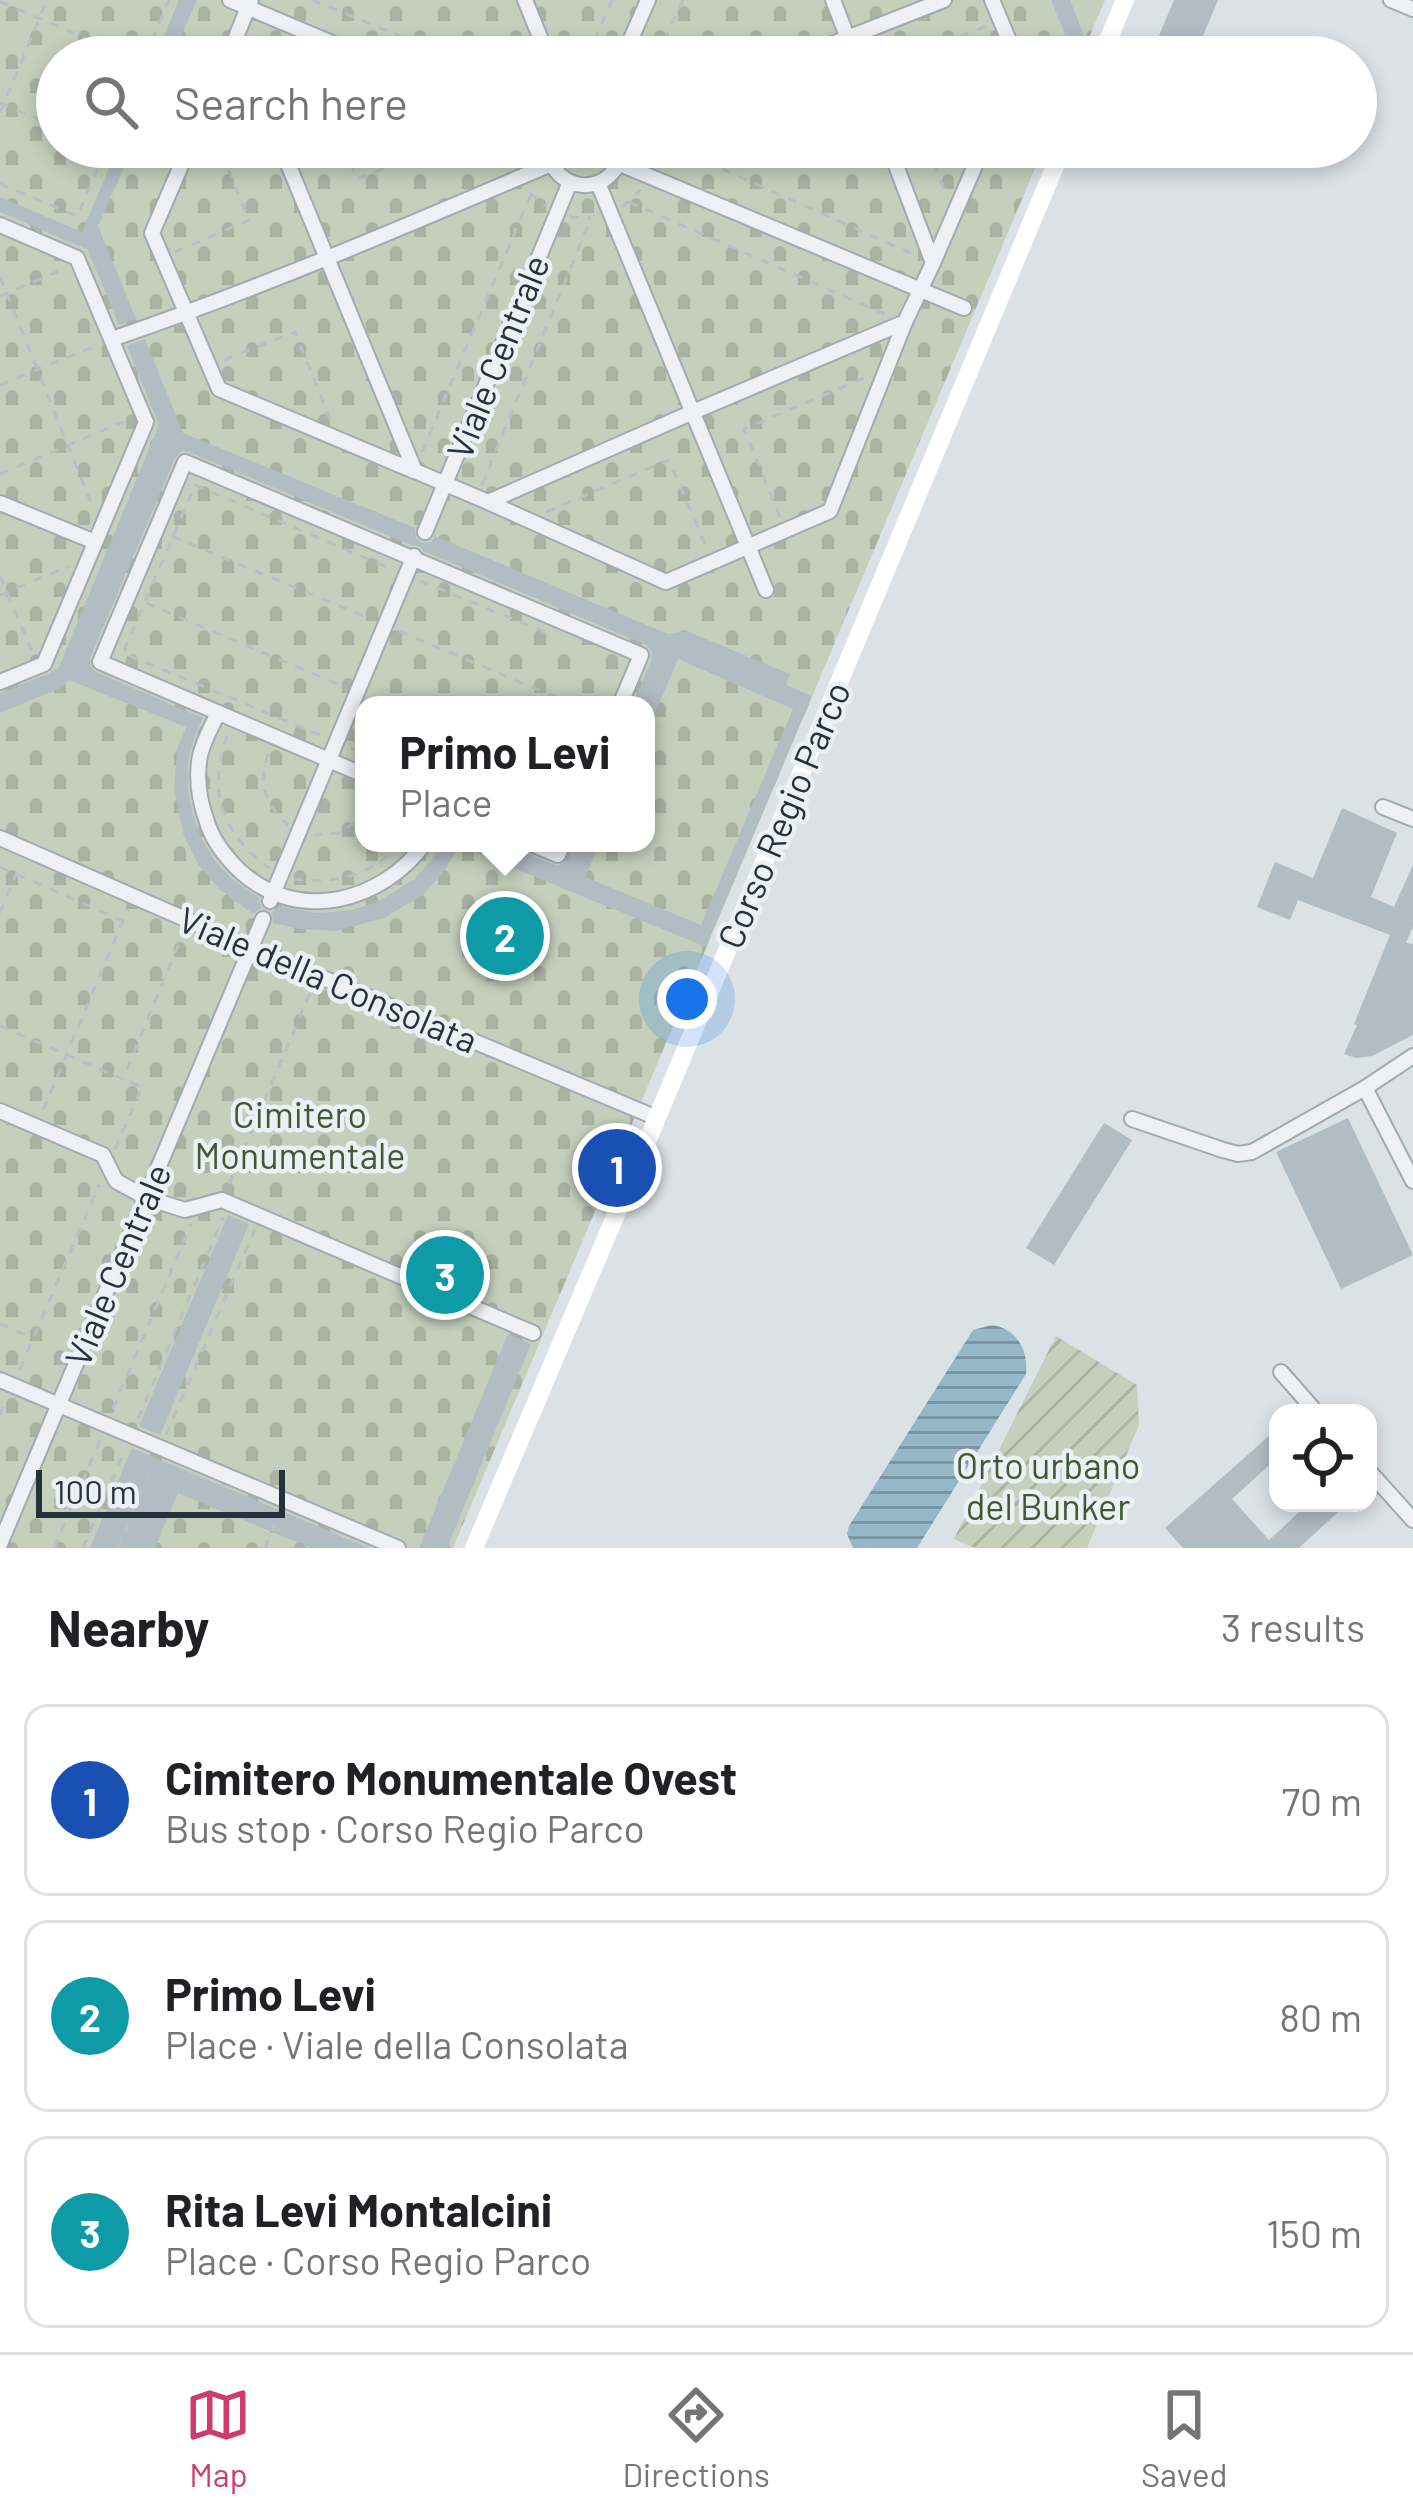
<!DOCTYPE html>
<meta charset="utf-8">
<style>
body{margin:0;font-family:Barlow,sans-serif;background:#f6f6f6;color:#202124}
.controls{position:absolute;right:36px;bottom:36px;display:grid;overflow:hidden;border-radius:24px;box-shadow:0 6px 18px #0003}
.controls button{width:108px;height:108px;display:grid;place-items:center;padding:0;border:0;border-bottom:3px solid #e0e0e0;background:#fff;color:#202124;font:60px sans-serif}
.scale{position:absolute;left:36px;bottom:30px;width:249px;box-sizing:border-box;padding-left:12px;border:6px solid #25323c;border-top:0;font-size:33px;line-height:42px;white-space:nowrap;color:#25323c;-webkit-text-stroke:9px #eaf0f4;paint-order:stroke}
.you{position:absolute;left:687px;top:999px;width:42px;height:42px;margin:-30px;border:9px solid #fff;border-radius:50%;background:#1a73e8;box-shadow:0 0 0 18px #1a73e833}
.badge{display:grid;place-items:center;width:78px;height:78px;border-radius:50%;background:#d03b6f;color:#fff;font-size:39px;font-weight:700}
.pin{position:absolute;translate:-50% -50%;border:6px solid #fff;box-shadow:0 3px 12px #0006}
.popup{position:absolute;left:355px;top:696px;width:300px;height:156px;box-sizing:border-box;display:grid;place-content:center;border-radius:24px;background:#fff;filter:drop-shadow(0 3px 9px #0005);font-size:39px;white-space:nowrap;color:#757577}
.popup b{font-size:45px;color:#202124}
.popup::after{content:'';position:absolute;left:50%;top:100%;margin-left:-24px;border:24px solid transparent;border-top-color:#fff}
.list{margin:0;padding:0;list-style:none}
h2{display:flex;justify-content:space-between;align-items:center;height:156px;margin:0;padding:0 48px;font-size:51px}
h2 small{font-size:39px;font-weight:400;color:#757577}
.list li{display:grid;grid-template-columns:78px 1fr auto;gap:36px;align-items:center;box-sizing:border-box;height:192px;margin:0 24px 24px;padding:0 24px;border:3px solid #e0e0e0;border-radius:24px}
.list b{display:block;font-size:45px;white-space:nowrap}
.list p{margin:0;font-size:39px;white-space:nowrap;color:#757577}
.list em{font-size:39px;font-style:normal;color:#757577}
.icon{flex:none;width:66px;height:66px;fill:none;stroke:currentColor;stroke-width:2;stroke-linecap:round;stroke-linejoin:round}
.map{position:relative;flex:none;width:1413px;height:1548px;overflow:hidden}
.search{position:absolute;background:#fff;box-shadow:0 6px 18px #0003;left:36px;right:36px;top:36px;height:132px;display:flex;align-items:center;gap:30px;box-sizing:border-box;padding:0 42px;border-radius:66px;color:#757577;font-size:45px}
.sheet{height:804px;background:#fff}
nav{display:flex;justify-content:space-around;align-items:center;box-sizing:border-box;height:168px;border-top:3px solid #e0e0e0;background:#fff;font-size:33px;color:#757577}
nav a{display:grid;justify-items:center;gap:6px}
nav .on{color:#d03b6f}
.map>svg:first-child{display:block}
</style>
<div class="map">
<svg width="1413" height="1548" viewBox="0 0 1413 1548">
<defs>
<pattern id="cemetery-stones" width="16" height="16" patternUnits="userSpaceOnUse" patternTransform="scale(3)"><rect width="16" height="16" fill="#c5d0bc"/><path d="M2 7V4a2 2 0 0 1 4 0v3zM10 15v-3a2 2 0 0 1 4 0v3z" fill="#a9b3a2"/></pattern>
<pattern id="garden-furrows" width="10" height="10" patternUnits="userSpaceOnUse" patternTransform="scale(3)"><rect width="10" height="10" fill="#c5d0bc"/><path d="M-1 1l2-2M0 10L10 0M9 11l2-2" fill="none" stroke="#a9b3a2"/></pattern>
<pattern id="water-rules" width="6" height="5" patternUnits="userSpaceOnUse" patternTransform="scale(3)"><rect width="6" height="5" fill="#95b7c8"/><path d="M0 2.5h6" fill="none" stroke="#7995a4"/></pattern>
</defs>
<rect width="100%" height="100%" fill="#dbe2e6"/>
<path fill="url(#cemetery-stones)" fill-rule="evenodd" d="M0,0H1105L1081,57H57V147H1044L453,1548H0ZM364,705H646V843H364Z"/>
<polygon fill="url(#garden-furrows)" points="1056,1336 1137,1385 1139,1425 1087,1548 975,1548 954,1539"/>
<path fill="url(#water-rules)" d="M992,1325C1017,1329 1028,1349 1026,1374L917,1548H853L847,1534L849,1526L973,1330Z"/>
<g fill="#b2bcc3">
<polygon points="179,0 197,0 172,57 155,57"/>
<polygon points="1051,0 1070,0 1087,43 1081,57 1074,57"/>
<polygon points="1174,0 1218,0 1194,57 1150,57"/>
<polygon points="118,147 133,147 98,226 136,319 119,325 88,250 0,212 0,197 82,232"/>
<polygon points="145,339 183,433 415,528 416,538 422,543 431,542 435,536 668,634 687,631 790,674 786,685 812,696 706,947 460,846 441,875 424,894 384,918 336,931 300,929 273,923 272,912 280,906 316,913 333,912 352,910 377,902 413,880 430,862 441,843 518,843 525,853 558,866 568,860 574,843 600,843 585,877 701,925 793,709 678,659 646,735 646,705 632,705 652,658 652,652 646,645 424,551 419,546 411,545 189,452 182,451 175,458 90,658 89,664 96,672 203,718 193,741 188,762 188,789 193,815 201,838 215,861 233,880 259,898 261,908 253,914 220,890 198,864 184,836 174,788 177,750 186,727 69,680 63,687 0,713 0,693 48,674 59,667 159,425 127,346"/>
<polygon points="1342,808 1397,833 1371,897 1394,907 1413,865 1413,927 1406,943 1413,944 1413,1035 1372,1056 1356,1058 1344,1054 1357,1025 1354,1024 1390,935 1298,900 1290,920 1257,907 1275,862 1313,878"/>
<polygon points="1348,1118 1413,1255 1341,1289 1276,1152"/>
<polygon points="1104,1123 1132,1140 1054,1265 1026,1248"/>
<polygon points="228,1215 249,1224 160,1435 139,1426"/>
<polygon points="508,1334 531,1344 447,1548 419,1548"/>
<polygon points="1278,1428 1278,1457 1232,1499 1269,1540 1309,1503 1348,1503 1299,1548 1183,1548 1165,1528"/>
<polygon points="132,1448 369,1548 311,1548 178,1493 155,1548 90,1548"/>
</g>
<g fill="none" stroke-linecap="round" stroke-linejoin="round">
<defs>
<g id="street">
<polyline points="230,0 365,57"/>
<polyline points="525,0 548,57"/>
<polyline points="833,0 855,57"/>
<polyline points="992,0 1016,57"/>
<polyline points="1391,0 1413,9"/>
<polyline points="244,57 236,37 251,0"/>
<polyline points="623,57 648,0"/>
<polyline points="799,57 944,0"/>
<polyline points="189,147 152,233 219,389 414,471"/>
<polyline points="281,147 415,471 488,502 693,412 905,322 933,263 889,147"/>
<path d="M547,147C553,198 617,198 623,147"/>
<polyline points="620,164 964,308"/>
<polyline points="598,183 766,590"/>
<polyline points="0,225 77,258 146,422 44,664 0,682"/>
<polyline points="933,263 983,147"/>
<path d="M112,339C261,288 406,226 551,164"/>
<polyline points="488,502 666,582 830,511 905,322"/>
<polyline points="0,503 95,542"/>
<polyline points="425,532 570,182"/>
<path d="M218,713C212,726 203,741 200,756C196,777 199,799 206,819C212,840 225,857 241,872C299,924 382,902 425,843"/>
<polyline points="364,775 100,662 185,462 641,655 620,705"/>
<polyline points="1383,807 1413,819"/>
<polyline points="0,838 249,947 657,1118"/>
<polyline points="529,843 558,855 563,843"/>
<polyline points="270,901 414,556"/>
<polyline points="1365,1088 1413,1181"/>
<polyline points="0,1111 103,1155 116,1181 147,1198 185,1210 222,1200 533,1333"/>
<polyline points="1132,1119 1223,1150 1238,1154 1252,1152 1365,1088 1413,1056"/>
<polyline points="1281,1372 1317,1413"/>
<polyline points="0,1380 398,1548"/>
<polyline points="1368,1470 1413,1520"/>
<polyline points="0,1544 263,919"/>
</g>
</defs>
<use href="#street" stroke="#a1aab0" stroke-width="18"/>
<g stroke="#babfc4" stroke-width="3" stroke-dasharray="9 9" stroke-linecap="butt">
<polyline points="312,0 451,57"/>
<polyline points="0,2 131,57"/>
<polyline points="256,46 282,57"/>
<polyline points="145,57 169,0"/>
<polyline points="587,57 612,0"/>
<polyline points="657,57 683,0"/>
<polyline points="910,57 986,26"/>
<polyline points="0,103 57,127"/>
<polyline points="0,113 47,0"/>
<polyline points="344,147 357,179 439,147"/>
<polyline points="492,147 512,156"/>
<polyline points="514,147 515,163"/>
<polyline points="673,147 915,255"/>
<polyline points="927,147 947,196"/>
<polyline points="654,159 655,147"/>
<polyline points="0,184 77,216 107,147"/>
<polyline points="530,193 545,206"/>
<polyline points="629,202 887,315"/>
<polyline points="622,207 641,189"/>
<polyline points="570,217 591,218"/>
<polyline points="175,252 249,220 219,147"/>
<polyline points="0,277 94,510"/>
<polyline points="0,296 61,270"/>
<polyline points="224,360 295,332 330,419"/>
<polyline points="0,385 98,345"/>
<polyline points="422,452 531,194"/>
<polyline points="0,474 130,419"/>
<polyline points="482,485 591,218"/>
<polyline points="546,512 669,460 707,549"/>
<polyline points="780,517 744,429 869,376"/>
<polyline points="172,536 368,618"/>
<polyline points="0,576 32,651"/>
<polyline points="420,581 545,632"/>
<polyline points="0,595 69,566"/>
<polyline points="146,603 342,686"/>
<polyline points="399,631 574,705"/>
<polyline points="373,699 388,705"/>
<polyline points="320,735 123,653 195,485 389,568"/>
<path d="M227,736C208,792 221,833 269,868"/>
<polyline points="351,748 364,754"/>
<path d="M268,754C258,783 265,805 288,825"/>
<polyline points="313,835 341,833 364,814"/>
<polyline points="0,867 121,920"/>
<path d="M294,879C334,885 374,875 400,843"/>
<polyline points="0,913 20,865"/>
<polyline points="0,1026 123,1079 183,933"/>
<polyline points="43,1110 128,909"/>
<polyline points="115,1149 142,1087 123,1079"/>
<polyline points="229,1184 312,988"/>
<polyline points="0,1324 31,1337"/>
<polyline points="20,1369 99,1185"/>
<polyline points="113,1409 191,1224"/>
<polyline points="0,1415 6,1400"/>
<polyline points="138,1419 223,1218"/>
<polyline points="166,1435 255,1229"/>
<polyline points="54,1548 100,1440"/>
<polyline points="83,1548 125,1450"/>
<polyline points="118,1548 155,1460"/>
<polyline points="265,1548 280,1513"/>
</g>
<use href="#street" stroke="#eef1f4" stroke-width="14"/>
<g stroke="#fff" stroke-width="18">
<polyline points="1101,57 1125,0"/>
<polyline points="474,1548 652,1130 1063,147"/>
</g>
</g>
<g text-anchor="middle" stroke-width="9" stroke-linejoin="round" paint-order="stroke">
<g font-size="36" fill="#25323c" stroke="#eaf0f4">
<text transform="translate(498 357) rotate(-68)" y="13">Viale Centrale</text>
<text transform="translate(784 815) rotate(-67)" y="13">Corso Regio Parco</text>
<text transform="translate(328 980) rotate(23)" y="13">Viale della Consolata</text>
<text transform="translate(118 1265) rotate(-67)" y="13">Viale Centrale</text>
</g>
<g font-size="36" fill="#415832" stroke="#eaf0f4">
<text x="300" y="1128">Cimitero<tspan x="300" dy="41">Monumentale</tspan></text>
<text x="1048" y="1479">Orto urbano<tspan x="1048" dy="41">del Bunker</tspan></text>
</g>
</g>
</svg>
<div class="controls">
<button><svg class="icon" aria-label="locate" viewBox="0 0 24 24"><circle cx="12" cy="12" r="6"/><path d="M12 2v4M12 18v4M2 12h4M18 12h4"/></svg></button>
</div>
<div class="scale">100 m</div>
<div class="you"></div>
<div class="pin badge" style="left:617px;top:1168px;background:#1a4fb4">1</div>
<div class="pin badge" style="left:505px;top:936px;background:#0f9aa8">2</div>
<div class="popup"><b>Primo Levi</b>Place</div>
<div class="pin badge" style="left:445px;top:1275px;background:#0f9aa8">3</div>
<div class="search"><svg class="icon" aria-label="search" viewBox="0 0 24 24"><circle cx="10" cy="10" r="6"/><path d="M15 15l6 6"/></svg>Search here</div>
</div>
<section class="sheet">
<h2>Nearby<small>3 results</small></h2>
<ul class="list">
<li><span class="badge" style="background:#1a4fb4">1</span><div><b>Cimitero Monumentale Ovest</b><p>Bus stop · Corso Regio Parco</p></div><em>70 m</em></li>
<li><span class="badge" style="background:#0f9aa8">2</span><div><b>Primo Levi</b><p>Place · Viale della Consolata</p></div><em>80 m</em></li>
<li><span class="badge" style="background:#0f9aa8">3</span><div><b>Rita Levi Montalcini</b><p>Place · Corso Regio Parco</p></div><em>150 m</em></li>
</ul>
</section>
<nav>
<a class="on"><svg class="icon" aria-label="map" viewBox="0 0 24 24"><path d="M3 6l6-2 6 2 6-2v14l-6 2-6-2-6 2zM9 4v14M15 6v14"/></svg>Map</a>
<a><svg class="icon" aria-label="directions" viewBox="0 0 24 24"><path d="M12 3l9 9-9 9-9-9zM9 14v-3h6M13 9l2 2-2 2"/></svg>Directions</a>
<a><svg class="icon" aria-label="saved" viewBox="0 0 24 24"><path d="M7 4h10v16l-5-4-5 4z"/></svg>Saved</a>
</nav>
